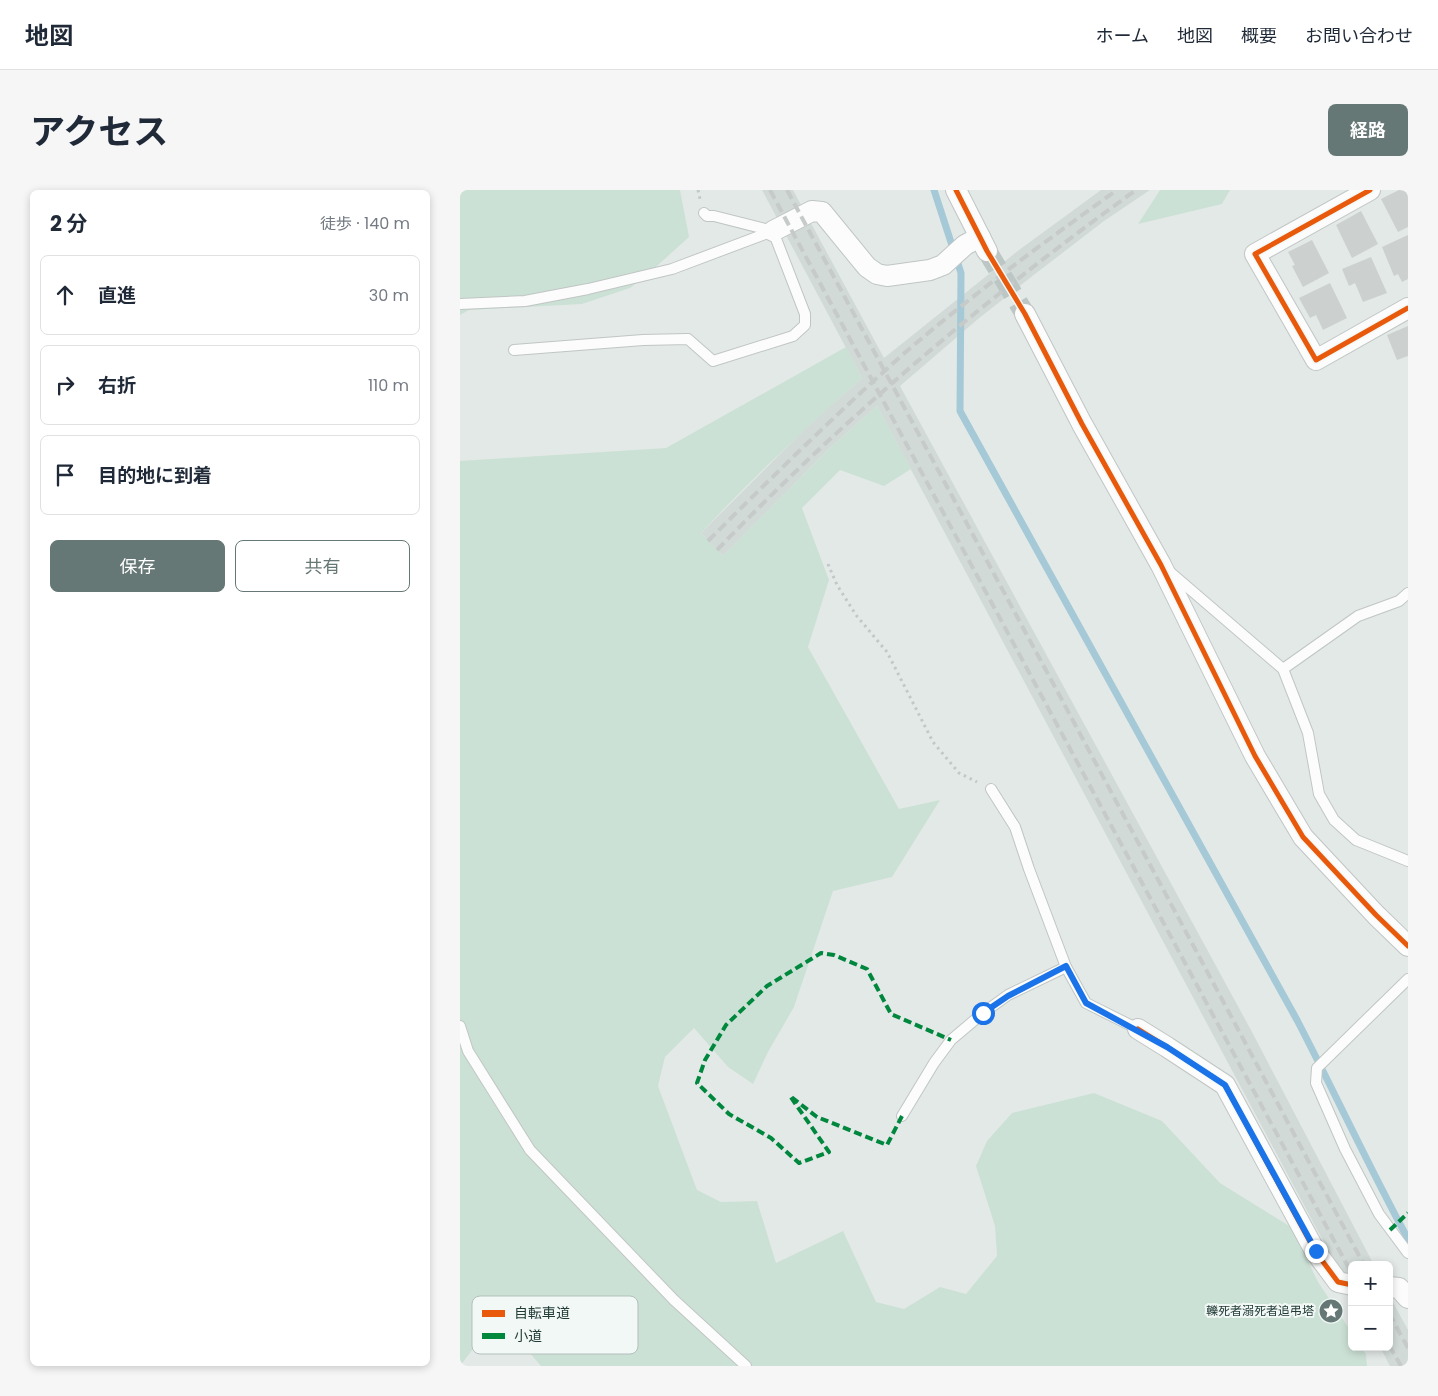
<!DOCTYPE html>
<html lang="ja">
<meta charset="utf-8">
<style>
body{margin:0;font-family:Poppins,"Noto Sans JP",sans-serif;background:#f6f6f7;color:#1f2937}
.controls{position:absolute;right:15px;bottom:15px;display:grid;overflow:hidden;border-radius:8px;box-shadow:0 2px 8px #0003}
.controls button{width:45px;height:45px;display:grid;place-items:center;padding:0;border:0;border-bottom:1px solid #e0e1e3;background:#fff;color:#1f2937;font:25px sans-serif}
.stop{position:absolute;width:15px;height:15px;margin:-11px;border:4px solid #1a73e8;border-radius:50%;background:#fff}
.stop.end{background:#1a73e8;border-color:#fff;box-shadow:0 1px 5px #0008}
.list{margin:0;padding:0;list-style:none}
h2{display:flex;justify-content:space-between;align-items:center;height:65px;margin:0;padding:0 20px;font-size:21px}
h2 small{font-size:16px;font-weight:400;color:#747a83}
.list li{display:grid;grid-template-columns:32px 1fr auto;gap:15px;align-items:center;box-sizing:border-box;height:80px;margin:0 10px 10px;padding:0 10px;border:1px solid #e0e1e3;border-radius:8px}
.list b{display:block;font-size:19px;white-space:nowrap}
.list em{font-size:16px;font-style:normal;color:#747a83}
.actions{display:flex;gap:10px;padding:15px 20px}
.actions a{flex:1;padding:11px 0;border:1px solid #667875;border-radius:8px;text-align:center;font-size:18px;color:#667875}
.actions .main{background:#667875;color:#fff}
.icon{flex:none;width:28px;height:28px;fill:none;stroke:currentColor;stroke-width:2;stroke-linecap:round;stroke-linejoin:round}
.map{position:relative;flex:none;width:948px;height:1176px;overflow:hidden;border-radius:8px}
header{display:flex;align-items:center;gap:30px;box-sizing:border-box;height:70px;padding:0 25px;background:#fff;border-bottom:1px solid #e0e1e3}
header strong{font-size:24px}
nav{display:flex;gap:28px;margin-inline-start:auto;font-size:18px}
.intro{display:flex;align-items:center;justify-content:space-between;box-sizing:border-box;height:120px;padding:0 30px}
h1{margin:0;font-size:35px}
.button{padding:12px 22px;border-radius:8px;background:#667875;color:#fff;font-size:18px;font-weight:700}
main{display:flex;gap:30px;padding:0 30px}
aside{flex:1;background:#fff;border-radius:8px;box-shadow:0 2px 8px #0003}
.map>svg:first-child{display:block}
</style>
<header>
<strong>地図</strong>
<nav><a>ホーム</a><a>地図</a><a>概要</a><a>お問い合わせ</a></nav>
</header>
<div class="intro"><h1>アクセス</h1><a class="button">経路</a></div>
<main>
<aside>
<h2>2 分<small>徒歩 · 140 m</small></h2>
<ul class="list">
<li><svg class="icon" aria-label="ahead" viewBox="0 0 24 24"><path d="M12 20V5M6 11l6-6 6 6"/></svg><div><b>直進</b></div><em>30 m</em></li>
<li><svg class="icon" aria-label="right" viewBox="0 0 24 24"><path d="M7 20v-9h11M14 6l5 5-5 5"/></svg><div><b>右折</b></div><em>110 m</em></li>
<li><svg class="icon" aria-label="arrive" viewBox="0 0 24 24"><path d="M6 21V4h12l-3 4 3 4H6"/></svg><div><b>目的地に到着</b></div></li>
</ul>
<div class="actions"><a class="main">保存</a><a>共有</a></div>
</aside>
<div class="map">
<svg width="948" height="1176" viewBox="0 0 948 1176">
<rect width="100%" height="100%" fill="#e3e9e7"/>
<g fill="#d1dad7">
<polygon points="302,0 333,0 424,168 559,60 641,0 690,0 644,31 575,84 518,129 440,196 792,842 914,1075 892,1075 892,1105 417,216 369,259 263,366 241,343 350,234 402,188"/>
<polygon points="929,1105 948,1140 948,1176 930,1176 920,1157 929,1157"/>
</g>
<g fill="#cce1d5">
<polygon points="0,0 220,0 229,47 187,85 170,98 122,114 9,120 0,125"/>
<polygon points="700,0 770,0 762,14 678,34"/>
<path d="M386,157L402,188C347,237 292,288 241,343L263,366L369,259L417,216L451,279L424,296L380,280L342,318L369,390L348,457L439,619L480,610L432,687L373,701L334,817L308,862L293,894L268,877L234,838L205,867L198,896L237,1000L261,1012L297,1011L316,1073L383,1041L416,1112L444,1119L480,1097L506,1104L537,1066L535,1036L516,976L527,951L552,923L634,903L702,931L760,993L831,1037L858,1092L892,1143V1157H901L906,1164L907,1176H81L38,1126L0,1176V271L206,258Z"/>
</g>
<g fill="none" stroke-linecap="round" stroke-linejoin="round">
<path stroke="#a5c9d6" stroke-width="7" d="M474,0L501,83L500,221L837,830C875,903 909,977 948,1049"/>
</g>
<g fill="#ccd1d0">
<polygon points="939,0 948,1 948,37 938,42 921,9"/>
<polygon points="901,21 918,54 892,68 876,35"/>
<polygon points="948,45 948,89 942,92 938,84 934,86 922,57"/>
<polygon points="852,50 869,83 843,97 832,76 835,75 828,62"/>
<polygon points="911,67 927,103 903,112 895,93 889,96 882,79"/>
<polygon points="870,93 887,128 863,140 856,125 850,128 839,108"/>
<polygon points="948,136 948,166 937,170 927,145"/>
</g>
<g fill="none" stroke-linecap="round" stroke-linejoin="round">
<polyline stroke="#bcc6c4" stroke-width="20" stroke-dasharray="20 10" stroke-linecap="butt" points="527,61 565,124"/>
<defs>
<g id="lane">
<polyline points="244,23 247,26 254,26 313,41"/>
<polyline points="0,114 65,111 128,99 212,79 313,41"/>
<polyline points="54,160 183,150 228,149 253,171 333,146 345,135 345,124 313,41"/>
<polyline points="710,382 823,479 848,543 859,604 874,630 896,650 948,671"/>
<polyline points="823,479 898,426 939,411 948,403"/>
<polyline points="531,599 555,637 569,679 606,777 626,813 678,839"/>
<polyline points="948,789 857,878 856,893 885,959 919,1024 948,1063"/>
<polyline points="0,836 8,861 70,960 214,1110 286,1176"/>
<polyline points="442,926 474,873 491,850 523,823 548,805 606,777"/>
</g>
<g id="street">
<polyline points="496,0 527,61"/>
<polyline points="910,0 795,64 856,170 948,118"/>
<polyline points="313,41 352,21 362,22 407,77 417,84 427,86 470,80 483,75 505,55 520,47"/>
<polyline points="565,124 622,234 701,375 795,566 843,647 916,725 948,756"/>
<polyline points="678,839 707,857 765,895 855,1061 878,1092 892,1095"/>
<polyline points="929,1097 939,1098 948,1108"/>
</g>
</defs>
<use href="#lane" stroke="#c0c6c4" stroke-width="12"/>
<use href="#street" stroke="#c0c6c4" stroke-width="22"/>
<g stroke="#c0c9c7" stroke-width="3" stroke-dasharray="2.5 4" stroke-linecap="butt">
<polyline points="238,0 240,9"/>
<polyline points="368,374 377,395 396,425 427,462 473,552 499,583 517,592"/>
</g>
<use href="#lane" stroke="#fbfcfb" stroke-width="10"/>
<use href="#street" stroke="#fbfcfb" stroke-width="20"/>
<g stroke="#c6cac9" stroke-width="4" stroke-dasharray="10 5" stroke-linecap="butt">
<polyline points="310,0 892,1084"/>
<polyline points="327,0 595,497 904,1075"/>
<path d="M248,351C311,288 374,226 440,167C509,107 583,53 657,0"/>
<path d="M257,360C385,227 526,108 676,0"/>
<polyline points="929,1123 948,1158"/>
<polyline points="929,1155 941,1176"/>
</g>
<g stroke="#00873e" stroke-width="4" stroke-dasharray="8 4" stroke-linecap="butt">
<polyline points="442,926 427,955 357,927 330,906 369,962 339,973 311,948 269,924 237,893 245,870 266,835 307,796 361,763 374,765 407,779 431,824 491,850"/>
<polyline points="930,1040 948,1023"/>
</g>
<defs>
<g id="cycleway">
<polyline points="496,0 527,61 565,124 622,234 701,375 795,566 843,647 916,725 948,756"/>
<polyline points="910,0 795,64 856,170 948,118"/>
<polyline points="678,839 707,857 765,895 855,1061 878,1092 892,1095"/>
</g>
</defs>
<use href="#cycleway" stroke="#f1f8f5" stroke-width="8"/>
<use href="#cycleway" stroke="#e8590c" stroke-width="5"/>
</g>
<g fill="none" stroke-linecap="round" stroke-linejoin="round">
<polyline stroke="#1a73e8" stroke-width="6" points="523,823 548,806 606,776 626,813 707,857 765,895 856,1061"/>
</g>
<defs>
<symbol id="sight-disc" viewBox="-11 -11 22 22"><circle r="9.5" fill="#667875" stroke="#f1f8f5"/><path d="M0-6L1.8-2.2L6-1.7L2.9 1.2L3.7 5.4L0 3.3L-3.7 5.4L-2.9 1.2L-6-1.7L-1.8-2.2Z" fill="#fff"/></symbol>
</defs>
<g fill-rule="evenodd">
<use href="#sight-disc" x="857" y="1107" width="28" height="28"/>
</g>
<g text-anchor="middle" stroke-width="4" stroke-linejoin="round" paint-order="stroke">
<g font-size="12" fill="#223b37" stroke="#f1f8f5" text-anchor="end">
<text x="854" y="1125">轢死者溺死者追弔塔</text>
</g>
</g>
<rect x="12" y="1106" width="166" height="58" rx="8" fill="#f1f8f5" stroke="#b3bfbc" stroke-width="1"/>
<rect x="22" y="1120" width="23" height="7" fill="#e8590c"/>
<rect x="22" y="1143" width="23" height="6" fill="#00873e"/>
<g font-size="14" fill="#223b37">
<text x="54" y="1128">自転車道</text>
<text x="54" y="1151">小道</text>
</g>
</svg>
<div class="controls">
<button>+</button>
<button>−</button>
</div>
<div class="stop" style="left:523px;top:823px"></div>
<div class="stop end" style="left:856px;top:1061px"></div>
</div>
</main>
